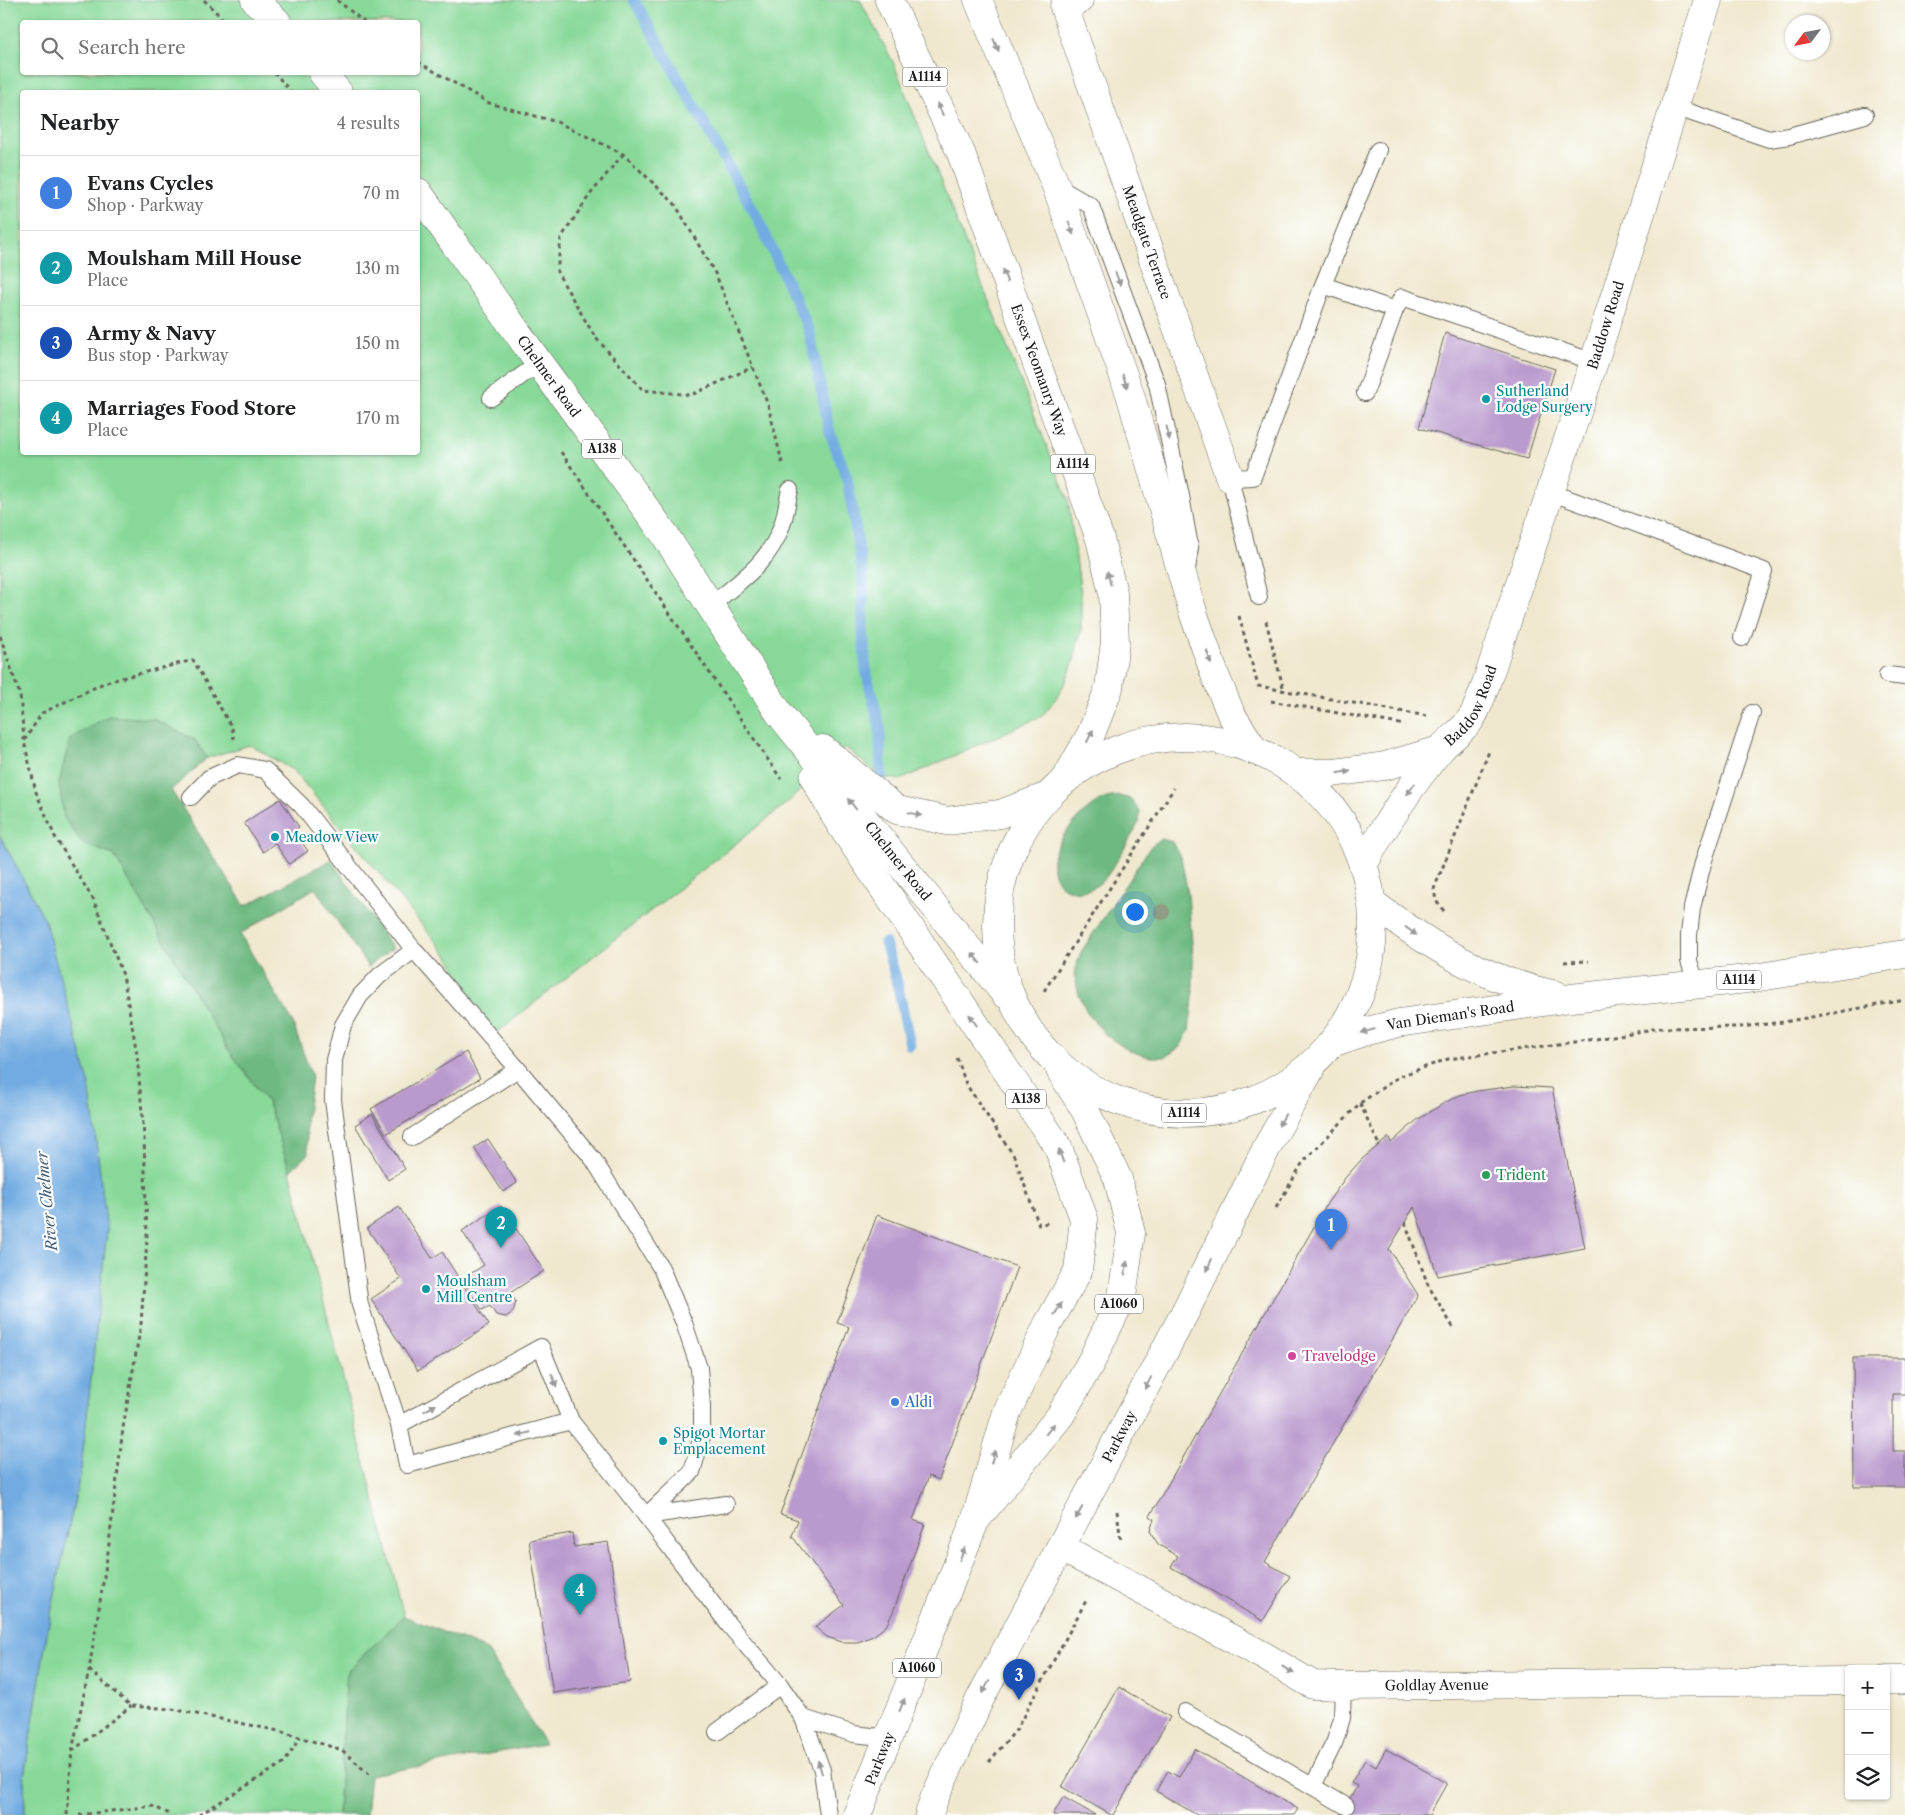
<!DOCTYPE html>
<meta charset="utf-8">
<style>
body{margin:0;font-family:"Libre Caslon Text",serif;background:#f6f6f6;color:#202124}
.controls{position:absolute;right:15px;bottom:15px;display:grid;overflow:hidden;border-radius:5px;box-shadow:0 1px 4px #0004}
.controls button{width:45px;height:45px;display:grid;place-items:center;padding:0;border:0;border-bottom:1px solid #e0e0e0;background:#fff;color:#202124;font:25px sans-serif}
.compass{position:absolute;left:1785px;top:15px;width:45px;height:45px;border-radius:50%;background:#fff;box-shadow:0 1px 4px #0004;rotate:238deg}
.you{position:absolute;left:1134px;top:911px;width:18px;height:18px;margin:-12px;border:4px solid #fff;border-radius:50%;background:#1a73e8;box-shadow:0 0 0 8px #1a73e833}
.badge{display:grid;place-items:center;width:32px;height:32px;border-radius:50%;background:#b5179e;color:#fff;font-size:16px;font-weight:700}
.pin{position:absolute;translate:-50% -41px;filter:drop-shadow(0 1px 2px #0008)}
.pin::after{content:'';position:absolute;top:26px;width:18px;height:15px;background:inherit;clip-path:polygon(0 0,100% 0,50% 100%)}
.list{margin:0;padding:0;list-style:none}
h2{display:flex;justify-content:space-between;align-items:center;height:65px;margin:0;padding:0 20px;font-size:21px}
h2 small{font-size:16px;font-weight:400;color:#757577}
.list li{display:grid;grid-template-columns:32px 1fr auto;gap:15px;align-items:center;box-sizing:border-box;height:75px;padding:0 20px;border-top:1px solid #e0e0e0}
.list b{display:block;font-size:19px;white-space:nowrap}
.list p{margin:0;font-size:16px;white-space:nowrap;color:#757577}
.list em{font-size:16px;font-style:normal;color:#757577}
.icon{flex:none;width:28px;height:28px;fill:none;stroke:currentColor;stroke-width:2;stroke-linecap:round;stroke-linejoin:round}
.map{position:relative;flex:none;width:1905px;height:1815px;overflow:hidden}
.search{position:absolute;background:#fff;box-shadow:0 1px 4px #0004;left:20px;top:20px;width:400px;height:55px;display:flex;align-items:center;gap:12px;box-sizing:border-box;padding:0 18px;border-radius:5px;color:#757577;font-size:19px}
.panel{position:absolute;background:#fff;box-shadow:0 1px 4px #0004;left:20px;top:90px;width:400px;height:365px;border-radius:5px}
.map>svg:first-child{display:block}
</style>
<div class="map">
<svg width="1905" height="1815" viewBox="0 0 1905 1815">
<rect width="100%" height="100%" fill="#fff"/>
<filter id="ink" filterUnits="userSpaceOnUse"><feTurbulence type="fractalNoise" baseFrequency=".02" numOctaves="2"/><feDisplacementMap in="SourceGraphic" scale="10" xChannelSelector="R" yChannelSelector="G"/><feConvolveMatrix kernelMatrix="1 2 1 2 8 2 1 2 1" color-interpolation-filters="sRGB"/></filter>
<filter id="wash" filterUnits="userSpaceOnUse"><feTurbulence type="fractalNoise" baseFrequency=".0096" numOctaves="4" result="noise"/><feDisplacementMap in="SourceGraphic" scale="20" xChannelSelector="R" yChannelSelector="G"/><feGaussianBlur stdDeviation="1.12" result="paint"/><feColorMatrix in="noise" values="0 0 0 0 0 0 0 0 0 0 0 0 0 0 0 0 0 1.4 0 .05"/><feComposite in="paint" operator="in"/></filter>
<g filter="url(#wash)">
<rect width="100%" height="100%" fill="#efe8ce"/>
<path fill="#88d999" stroke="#527a5a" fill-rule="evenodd" d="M0,0H860L893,62L1068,499L1081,594V628L1074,660L1066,681L1057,697L1042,716L900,780L881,777L845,747L787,803L494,1035L447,955L294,771L250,745L207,758L195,740L83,844L114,855L228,1049L268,1103L290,1171L404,1616L347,1671L338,1815H25L24,1777L48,1627L81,1469L107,1230L44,918L0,836ZM22,22H418V72H22ZM22,92H418V452H22Z"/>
<g fill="#6eb981" stroke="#456a4e">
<polygon points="108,716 154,719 195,740 207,758 171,790 245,906 331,860 393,948 368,967 315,888 240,934 292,1021 312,1077 306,1122 308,1154 290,1171 268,1103 228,1049 114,855 83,844 64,818 59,783 70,739"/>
<path d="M1119,796L1131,799L1140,811L1139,822C1132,835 1110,876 1100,883C1078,901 1049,888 1053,859C1056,838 1085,807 1104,799C1108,797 1114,797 1119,796Z"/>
<polygon points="1161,839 1172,842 1181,857 1188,895 1193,955 1193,999 1189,1031 1180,1047 1165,1057 1148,1057 1128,1050 1107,1036 1088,1014 1079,995 1074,973 1081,952 1151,846"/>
<polygon points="404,1616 487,1650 545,1744 370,1775 366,1815 338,1815 347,1671"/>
</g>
<polygon fill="#71abe1" stroke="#46647e" points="0,836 44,918 89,1083 107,1230 81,1469 48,1627 24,1777 25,1815 0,1815"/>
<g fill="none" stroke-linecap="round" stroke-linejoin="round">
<g stroke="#71abe1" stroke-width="11">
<polyline points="634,0 757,217 809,330 830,433 847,478 863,574 863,628 866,671 880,728 881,777"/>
<polyline points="885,943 897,982 910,1045"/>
</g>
</g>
<g id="blocks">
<g fill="#b99acd">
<polygon points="1445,333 1555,369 1527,459 1419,428"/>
<polygon points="280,799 299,827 294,831 308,851 289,864 275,843 263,852 244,823"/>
<polygon points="466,1052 480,1078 386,1134 371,1109"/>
<polygon points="1514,1086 1552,1088 1585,1248 1438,1276 1414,1207 1389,1249 1418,1295 1265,1562 1290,1576 1263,1621 1171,1567 1178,1556 1159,1545 1154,1538 1150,1531 1154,1519 1150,1516 1328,1202 1345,1178 1362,1159 1389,1137 1391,1143 1417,1120 1444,1103 1460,1095 1477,1091"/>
<polygon points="372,1114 405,1169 388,1180 355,1125"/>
<polygon points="488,1139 517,1183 503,1192 474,1148"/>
<polygon points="501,1206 544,1271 510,1293 516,1302 513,1312 506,1317 496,1315 490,1306 482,1310 462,1279 484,1265 462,1231"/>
<polygon points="399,1207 432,1258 442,1252 489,1325 418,1371 371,1299 401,1279 367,1228"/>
<polygon points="877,1215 1017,1267 939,1480 929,1476 913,1520 925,1524 893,1612 886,1626 873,1636 858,1642 842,1642 827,1637 815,1627 844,1605 792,1536 798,1520 780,1514 849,1327 837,1323"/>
<polygon points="1853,1358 1905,1358 1905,1394 1893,1394 1893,1451 1905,1451 1905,1487 1854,1487"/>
<polygon points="572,1533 574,1547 608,1542 630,1682 553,1693 529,1540"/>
<polygon points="1119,1687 1170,1717 1113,1815 1111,1815 1062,1787"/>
<polygon points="1195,1749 1298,1809 1294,1815 1197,1815 1156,1791 1168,1771 1179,1777"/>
<polygon points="1386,1749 1447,1783 1429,1815 1341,1815 1357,1786 1351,1783 1365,1760 1376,1767"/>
<polygon points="1063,1797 1095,1815 1053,1815"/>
</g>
</g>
</g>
<g filter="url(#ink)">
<use href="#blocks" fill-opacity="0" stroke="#66635a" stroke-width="1"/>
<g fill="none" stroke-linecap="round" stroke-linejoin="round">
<defs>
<g id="lane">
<polyline points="1674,107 1769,139 1789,136 1865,115"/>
<polyline points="1056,186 1091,206 1157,384 1181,496 1190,547 1187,570"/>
<polyline points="1323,285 1395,310"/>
<polyline points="1365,393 1395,310 1402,297 1594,362"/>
<polyline points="491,398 539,363"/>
<polyline points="1550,492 1764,571 1742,638"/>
<polyline points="1259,597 1230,478 1253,477 1323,285 1378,150"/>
<path d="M710,606C739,582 770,562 782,525C786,514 787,502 790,490"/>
<polyline points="1887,675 1905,677"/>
<polyline points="191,797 209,778 238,765 265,770 302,806 414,950 518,1069 593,1159 661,1268 684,1323 699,1368 702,1406 702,1436 692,1472 646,1516"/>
<polyline points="1697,985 1689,961 1689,935 1692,908 1703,863 1752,713"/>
<polyline points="412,1137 518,1069"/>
<polyline points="571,1421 407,1465 399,1425 541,1347 571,1421 646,1516 728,1624 780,1685"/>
<polyline points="399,1425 360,1305 333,1100 334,1060 343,1025 360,996 380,975 414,950"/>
<polyline points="646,1516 726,1504"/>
<polyline points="1185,1712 1346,1806"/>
<polyline points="803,1718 854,1734 889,1738"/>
<polyline points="717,1732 780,1685 803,1718 822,1770 828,1815"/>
<polyline points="1313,1786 1335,1741 1342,1718 1343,1686"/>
</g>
<g id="street">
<path id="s1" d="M1079,0L1064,7L1230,478"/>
<path id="s2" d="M1060,1547L1264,1656L1313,1685L1343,1686L1849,1681"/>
<polyline points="1886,1680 1905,1680"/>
</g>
<g id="secondary">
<polyline points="1296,773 1333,773 1385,766 1440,750"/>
<path id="s3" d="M1363,865C1385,825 1410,786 1439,751C1449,739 1462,732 1471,719C1480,705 1485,685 1491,669L1594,362L1708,0"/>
</g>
<g id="primary">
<polyline points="255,0 277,22"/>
<path id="s4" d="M889,0L961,153L1100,539L1113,593L1115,642L1109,688L1091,734L1068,775"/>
<polyline points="978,0 1056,186 1130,394 1193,612 1215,675 1231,714 1255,751"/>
<polyline points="322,72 338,92"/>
<path id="s5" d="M418,192L539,363L663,532L779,713L1005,994"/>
<circle cx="1185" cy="925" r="188"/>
<polyline points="823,749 897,810 947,821 1000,814 1048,796"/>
<polyline points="814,778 840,824 1058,1147 1084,1219 1078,1271 1048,1324 1007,1412 975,1521"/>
<path d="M1372,903C1431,946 1483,980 1556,995"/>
<path id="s6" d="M1332,1043L1367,1031L1399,1023L1571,998L1747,979L1905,954"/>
<path id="s7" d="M857,1815L975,1521L1060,1416L1092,1360L1122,1297L1131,1233L1118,1179L1085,1110L1060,1070"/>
<path id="s8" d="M929,1815L934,1799L980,1699L1184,1314L1267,1147L1310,1070"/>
</g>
</defs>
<use href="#lane" stroke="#66635a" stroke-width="18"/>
<use href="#street" stroke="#66635a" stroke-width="29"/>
<use href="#secondary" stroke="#66635a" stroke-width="29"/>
<use href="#primary" stroke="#66635a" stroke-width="29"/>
<g stroke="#66635a" stroke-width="3" stroke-dasharray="4 4" stroke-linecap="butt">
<polyline points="204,0 226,22"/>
<polyline points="337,0 364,22"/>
<polyline points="418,62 489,103 557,122 623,154 675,204 716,275 768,405 783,466"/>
<polyline points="274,72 291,92"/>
<polyline points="623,154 589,196 561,238 557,272 595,337 643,390 691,395 753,367"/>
<polyline points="561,452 781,779"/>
<polyline points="1239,616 1258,686 1427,716"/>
<polyline points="1266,621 1284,691"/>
<polyline points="0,636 20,695 24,740"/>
<polyline points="1271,701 1405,725"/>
<polyline points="1444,911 1436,901 1434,889 1490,749"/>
<polyline points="1564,962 1589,961"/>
<polyline points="1044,991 1174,788"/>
<polyline points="957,1058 966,1084 1014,1156 1039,1225 1051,1222"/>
<polyline points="1360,1103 1379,1145"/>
<polyline points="1276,1208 1303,1162 1360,1103 1400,1076 1448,1059 1596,1039 1659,1028 1741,1027 1784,1022 1905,1000"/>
<polyline points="1405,1222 1428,1285 1453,1327"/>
<polyline points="1117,1511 1121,1542"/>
<polyline points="89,1670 131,1706 172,1709 279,1731 342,1750 370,1775"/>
<polyline points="72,1751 131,1706"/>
<polyline points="989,1762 1016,1730 1087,1599"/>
<polyline points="67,1815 72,1751 89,1670 108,1552 123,1428 141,1324 147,1239 144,1136 137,1054 123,975 93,899 55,837 36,792 24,741 42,713 106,682 193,660 232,728 234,739"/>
<polyline points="79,1815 152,1806 172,1815"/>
<polyline points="199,1815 285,1762 300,1737"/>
</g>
<use href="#lane" stroke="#fff" stroke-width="16"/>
<use href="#street" stroke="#fff" stroke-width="28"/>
<use href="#secondary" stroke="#fff" stroke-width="28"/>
<use href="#primary" stroke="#fff" stroke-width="28"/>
</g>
<circle fill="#909c84" cx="1162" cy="912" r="8"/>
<defs><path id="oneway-solid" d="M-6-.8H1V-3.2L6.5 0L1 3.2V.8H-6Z" transform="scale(1.25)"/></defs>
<g fill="#999">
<use href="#oneway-solid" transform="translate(996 45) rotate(67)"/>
<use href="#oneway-solid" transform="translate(940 109) rotate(-115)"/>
<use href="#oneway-solid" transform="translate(1071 228) rotate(70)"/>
<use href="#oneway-solid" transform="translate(1005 276) rotate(-110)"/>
<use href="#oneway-solid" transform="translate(1118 279) rotate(69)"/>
<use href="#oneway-solid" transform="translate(1125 381) rotate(70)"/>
<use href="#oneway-solid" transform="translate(1168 433) rotate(78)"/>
<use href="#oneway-solid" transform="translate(1109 578) rotate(-103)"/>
<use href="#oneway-solid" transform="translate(1209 657) rotate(70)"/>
<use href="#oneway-solid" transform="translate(1090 736) rotate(-64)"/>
<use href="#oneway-solid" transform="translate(1344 772) rotate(-9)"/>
<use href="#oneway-solid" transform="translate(1411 789) rotate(126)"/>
<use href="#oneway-solid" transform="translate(852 804) rotate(-129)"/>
<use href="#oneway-solid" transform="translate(915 814) rotate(13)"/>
<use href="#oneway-solid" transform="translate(1411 931) rotate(36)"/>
<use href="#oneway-solid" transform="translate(976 958) rotate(-129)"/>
<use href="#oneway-solid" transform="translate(973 1020) rotate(-124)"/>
<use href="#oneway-solid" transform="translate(1368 1031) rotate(164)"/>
<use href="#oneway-solid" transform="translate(1282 1120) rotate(119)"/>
<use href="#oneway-solid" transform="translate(1061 1156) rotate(-110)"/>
<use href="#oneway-solid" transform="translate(1209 1265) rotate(116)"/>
<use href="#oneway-solid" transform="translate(1126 1268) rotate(-82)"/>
<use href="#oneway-solid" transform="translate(1058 1309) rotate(-58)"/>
<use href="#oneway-solid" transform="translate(554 1380) rotate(68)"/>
<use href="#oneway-solid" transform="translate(1148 1383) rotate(118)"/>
<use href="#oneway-solid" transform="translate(430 1408) rotate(-29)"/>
<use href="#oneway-solid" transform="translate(1050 1429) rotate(-51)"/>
<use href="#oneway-solid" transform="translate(524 1434) rotate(165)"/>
<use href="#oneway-solid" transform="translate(993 1457) rotate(-74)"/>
<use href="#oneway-solid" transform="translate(1079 1513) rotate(119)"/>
<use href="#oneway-solid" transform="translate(962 1554) rotate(-68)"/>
<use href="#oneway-solid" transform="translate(1288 1670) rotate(31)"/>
<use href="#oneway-solid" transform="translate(986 1687) rotate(118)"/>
<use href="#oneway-solid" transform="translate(902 1705) rotate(-68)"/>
<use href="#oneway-solid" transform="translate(820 1767) rotate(-107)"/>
</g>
</g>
<g fill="#0f9aa8" stroke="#fff" stroke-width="2">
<circle cx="1486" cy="399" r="5"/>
<circle cx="275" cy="837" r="5"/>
<circle cx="426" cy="1289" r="5"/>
<circle cx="663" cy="1441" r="5"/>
</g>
<circle fill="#2e9e5b" stroke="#fff" stroke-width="2" cx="1486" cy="1175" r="5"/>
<circle fill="#d1479c" stroke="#fff" stroke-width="2" cx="1292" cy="1356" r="5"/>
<circle fill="#3f7fe0" stroke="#fff" stroke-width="2" cx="895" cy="1402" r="5"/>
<g text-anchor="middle" stroke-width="4.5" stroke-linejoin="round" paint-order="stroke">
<g fill="#fff" stroke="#606060" stroke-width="1">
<rect x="902.5" y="67.5" width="45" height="19" rx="4"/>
<rect x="582" y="439.5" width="40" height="19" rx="4"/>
<rect x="1050.5" y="454.5" width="45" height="19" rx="4"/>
<rect x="1716.5" y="970.5" width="45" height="19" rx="4"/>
<rect x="1006" y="1089.5" width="40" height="19" rx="4"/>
<rect x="1161.5" y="1103.5" width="45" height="19" rx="4"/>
<rect x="1095" y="1294.5" width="48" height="19" rx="4"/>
<rect x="893" y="1658.5" width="48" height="19" rx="4"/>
</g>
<g font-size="12" font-weight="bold" fill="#1c1c1c">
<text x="925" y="81">A1114</text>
<text x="602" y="453">A138</text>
<text x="1073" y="468">A1114</text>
<text x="1739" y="984">A1114</text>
<text x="1026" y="1103">A138</text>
<text x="1184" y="1117">A1114</text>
<text x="1119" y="1308">A1060</text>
<text x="917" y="1672">A1060</text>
</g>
<g font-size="14" fill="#1c1c1c" stroke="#fff">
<text dy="5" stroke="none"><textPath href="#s1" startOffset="266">Meadgate Terrace</textPath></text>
<text dy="5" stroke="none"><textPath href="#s3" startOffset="599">Baddow Road</textPath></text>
<text dy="5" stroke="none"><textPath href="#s4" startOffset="400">Essex Yeomanry Way</textPath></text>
<text dy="5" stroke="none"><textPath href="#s5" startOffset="226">Chelmer Road</textPath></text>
<text dy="5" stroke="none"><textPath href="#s3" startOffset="194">Baddow Road</textPath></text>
<text dy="5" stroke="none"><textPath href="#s5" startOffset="824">Chelmer Road</textPath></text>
<text dy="5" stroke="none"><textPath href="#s6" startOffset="122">Van Dieman's Road</textPath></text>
<text dy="5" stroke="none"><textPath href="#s8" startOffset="424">Parkway</textPath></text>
<text dy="5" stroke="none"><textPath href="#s2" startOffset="412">Goldlay Avenue</textPath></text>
<text dy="5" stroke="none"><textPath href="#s7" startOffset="61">Parkway</textPath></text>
</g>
<g font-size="14" fill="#0d838f" stroke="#fff" text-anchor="start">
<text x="1496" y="396">Sutherland<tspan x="1496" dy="16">Lodge Surgery</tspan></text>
<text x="285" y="842">Meadow View</text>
<text x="436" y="1286">Moulsham<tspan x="436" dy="16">Mill Centre</tspan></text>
<text x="673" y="1438">Spigot Mortar<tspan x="673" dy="16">Emplacement</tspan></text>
</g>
<g font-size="14" fill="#27864d" stroke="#fff" text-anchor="start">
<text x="1496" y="1180">Trident</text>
</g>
<g font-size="14" fill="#b23c85" stroke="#fff" text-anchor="start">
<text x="1302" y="1361">Travelodge</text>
</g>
<g font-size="14" fill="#366cbe" stroke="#fff" text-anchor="start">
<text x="905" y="1407">Aldi</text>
</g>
<g font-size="15" font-style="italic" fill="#425c75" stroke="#fff">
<text transform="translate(47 1201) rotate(-96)" y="5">River Chelmer</text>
</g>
</g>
</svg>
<div class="controls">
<button>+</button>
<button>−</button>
<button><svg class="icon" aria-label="layers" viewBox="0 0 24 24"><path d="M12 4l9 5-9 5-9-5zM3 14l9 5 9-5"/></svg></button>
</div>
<svg class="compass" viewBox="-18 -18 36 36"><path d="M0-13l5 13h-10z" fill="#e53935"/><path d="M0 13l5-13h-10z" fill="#757577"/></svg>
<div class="you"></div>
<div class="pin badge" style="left:1331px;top:1250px;background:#3f7fe0">1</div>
<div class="pin badge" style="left:501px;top:1248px;background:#0f9aa8">2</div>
<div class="pin badge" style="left:1019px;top:1700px;background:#1a4fb4">3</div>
<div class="pin badge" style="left:580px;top:1615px;background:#0f9aa8">4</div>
<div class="search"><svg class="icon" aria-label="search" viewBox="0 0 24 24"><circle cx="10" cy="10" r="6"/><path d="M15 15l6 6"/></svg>Search here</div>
<section class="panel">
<h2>Nearby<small>4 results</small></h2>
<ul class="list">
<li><span class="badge" style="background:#3f7fe0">1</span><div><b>Evans Cycles</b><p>Shop · Parkway</p></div><em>70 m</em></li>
<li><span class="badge" style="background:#0f9aa8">2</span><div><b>Moulsham Mill House</b><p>Place</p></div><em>130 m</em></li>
<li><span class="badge" style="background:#1a4fb4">3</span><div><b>Army &amp; Navy</b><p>Bus stop · Parkway</p></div><em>150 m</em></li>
<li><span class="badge" style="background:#0f9aa8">4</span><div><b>Marriages Food Store</b><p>Place</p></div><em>170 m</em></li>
</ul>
</section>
</div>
